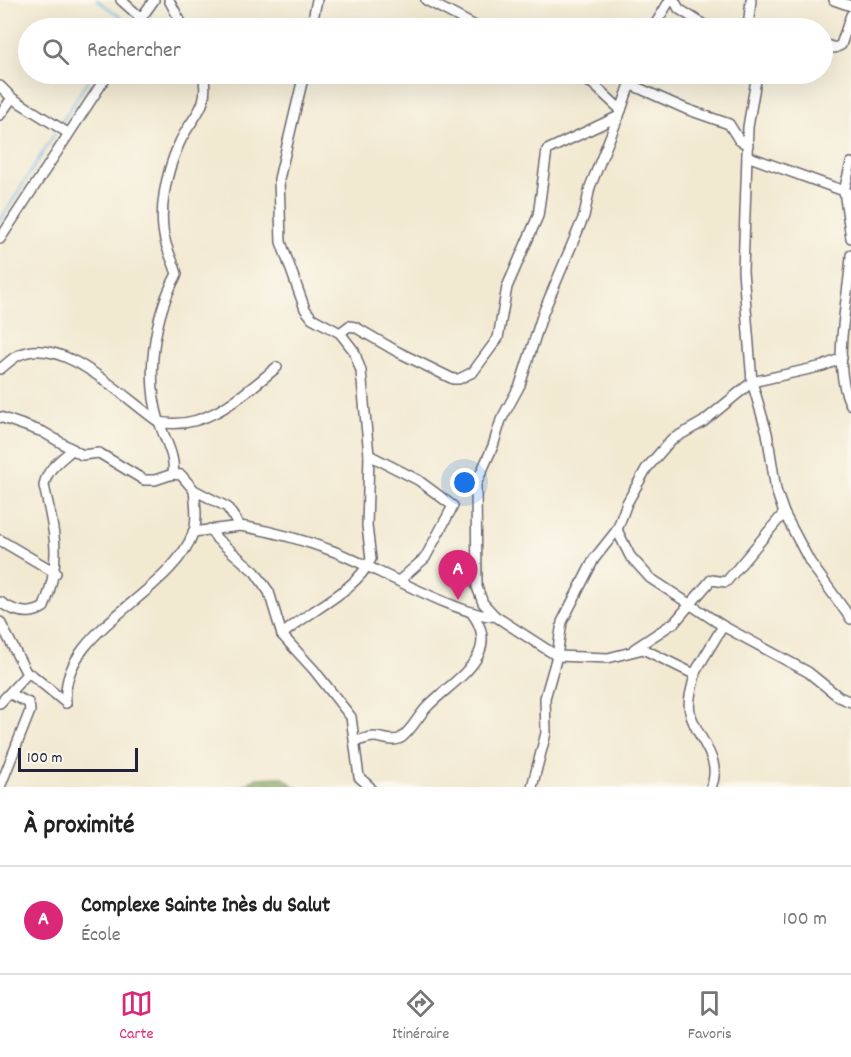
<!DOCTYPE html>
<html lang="fr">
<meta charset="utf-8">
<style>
body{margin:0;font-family:Dekko,sans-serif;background:#f6f6f6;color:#222}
.scale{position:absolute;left:18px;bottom:15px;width:120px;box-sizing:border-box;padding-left:6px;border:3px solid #22223b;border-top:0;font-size:16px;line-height:21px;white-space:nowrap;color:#22223b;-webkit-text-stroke:4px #fbf7ec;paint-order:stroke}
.you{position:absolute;left:465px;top:483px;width:21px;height:21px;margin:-15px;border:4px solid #fff;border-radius:50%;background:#1a73e8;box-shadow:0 0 0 9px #1a73e833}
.badge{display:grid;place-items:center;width:39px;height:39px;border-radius:50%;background:#db2777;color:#fff;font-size:20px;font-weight:700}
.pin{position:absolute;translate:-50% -50px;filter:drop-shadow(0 2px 3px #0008)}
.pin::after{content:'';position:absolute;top:32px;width:21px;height:18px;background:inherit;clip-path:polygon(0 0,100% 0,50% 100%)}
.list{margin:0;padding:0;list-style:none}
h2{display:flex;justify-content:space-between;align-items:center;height:78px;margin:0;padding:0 24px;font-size:26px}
h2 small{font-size:20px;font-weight:400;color:#767676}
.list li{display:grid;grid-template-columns:39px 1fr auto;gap:18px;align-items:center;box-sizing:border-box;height:108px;padding:0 24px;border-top:2px solid #e0e0e0}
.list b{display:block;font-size:22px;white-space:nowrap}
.list p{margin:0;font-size:20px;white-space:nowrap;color:#767676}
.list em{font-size:20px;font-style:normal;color:#767676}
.icon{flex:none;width:33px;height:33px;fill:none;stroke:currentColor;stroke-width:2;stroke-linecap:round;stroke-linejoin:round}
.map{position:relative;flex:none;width:851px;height:787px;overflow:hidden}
.search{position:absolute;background:#fff;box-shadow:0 6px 24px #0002;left:18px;right:18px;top:18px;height:66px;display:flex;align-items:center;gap:15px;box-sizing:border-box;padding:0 21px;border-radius:33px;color:#767676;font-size:22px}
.sheet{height:186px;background:#fff}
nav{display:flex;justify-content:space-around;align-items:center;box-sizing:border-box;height:84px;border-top:2px solid #e0e0e0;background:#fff;font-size:16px;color:#767676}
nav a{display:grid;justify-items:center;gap:3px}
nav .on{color:#db2777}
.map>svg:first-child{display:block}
</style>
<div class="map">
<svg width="851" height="787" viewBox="0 0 851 787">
<defs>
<pattern id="forest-firs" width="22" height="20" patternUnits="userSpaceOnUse" patternTransform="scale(1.5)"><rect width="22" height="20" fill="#85ac62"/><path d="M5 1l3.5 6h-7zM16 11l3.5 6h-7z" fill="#6c8c52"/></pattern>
</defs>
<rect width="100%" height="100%" fill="#fbf7ec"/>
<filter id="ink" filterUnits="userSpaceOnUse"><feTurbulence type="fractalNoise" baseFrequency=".0167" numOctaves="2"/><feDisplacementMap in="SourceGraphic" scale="12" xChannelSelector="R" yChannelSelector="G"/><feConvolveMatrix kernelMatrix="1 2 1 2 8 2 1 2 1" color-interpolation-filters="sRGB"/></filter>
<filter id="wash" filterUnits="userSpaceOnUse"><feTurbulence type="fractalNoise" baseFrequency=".008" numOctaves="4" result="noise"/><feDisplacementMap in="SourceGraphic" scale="24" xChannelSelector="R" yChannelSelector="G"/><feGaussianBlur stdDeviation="1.35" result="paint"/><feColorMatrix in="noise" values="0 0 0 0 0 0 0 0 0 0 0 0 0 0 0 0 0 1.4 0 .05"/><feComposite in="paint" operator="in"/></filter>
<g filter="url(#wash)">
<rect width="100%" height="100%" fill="#f2e9d1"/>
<polygon fill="url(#forest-firs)" stroke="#54674e" stroke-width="1.5" points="282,777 295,787 242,787 257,778"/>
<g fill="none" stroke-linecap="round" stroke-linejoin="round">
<g stroke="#73bbeb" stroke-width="2">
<polyline points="97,0 126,21 121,28"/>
<polyline points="62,122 92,74"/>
<polyline points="0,221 55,133"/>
</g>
</g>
</g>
<g filter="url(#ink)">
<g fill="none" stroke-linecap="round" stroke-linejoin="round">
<defs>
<g id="minor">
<polyline points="121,0 141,18"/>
<polyline points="169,0 184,28"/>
<polyline points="426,0 479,28"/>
<polyline points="674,0 679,9 709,28"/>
<polyline points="834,0 851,6"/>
<polyline points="134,28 154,0"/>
<polyline points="311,28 317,0"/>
<polyline points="653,28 670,0"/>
<polyline points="748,28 751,0"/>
<polyline points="822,43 835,48 841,45 851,15"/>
<polyline points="304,74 279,179 281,242 305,309 312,318 340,333 349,326 355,327 398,352 453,379 459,379 473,372 498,338 507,287 538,216 547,150 619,116"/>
<polyline points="572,74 593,84 621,110 629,87 634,86 686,109 729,124 739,140 748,145"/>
<polyline points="757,74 748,127 743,271 752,382 767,433 776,490 784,513 810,562 851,619"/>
<polyline points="0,86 12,98 68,133"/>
<polyline points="629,87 634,74"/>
<polyline points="0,115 12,98"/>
<polyline points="747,156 844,191 851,238"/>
<polyline points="851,163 844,191 851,194"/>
<polyline points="0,239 108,74"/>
<path d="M851,255C849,299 830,365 851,405"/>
<path d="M0,369C6,365 12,358 19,355C62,333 126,400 159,422C205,432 244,394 277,367"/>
<path d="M0,417L43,432L82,455L99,453L144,480H155L173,474L181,475L194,490L227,507L240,526C271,531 303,540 333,551C366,563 468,620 495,616L557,656L608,658L643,649L694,674L723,626L808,672L839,697L851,702"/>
<polyline points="369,455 418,480 453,506 425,558 400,580"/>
<path d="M173,474C176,456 164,439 159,421C145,375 154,316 177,274C174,264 169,254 166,244C157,213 166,173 179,144C191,116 211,109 203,74"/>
<polyline points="210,529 217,539 255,572 269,592 282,635 314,670 351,717 359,777 370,787"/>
<polyline points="617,530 630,556 650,578 723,626"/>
<polyline points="193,532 240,526"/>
<polyline points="0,540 56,573"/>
<path d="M0,602C13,611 29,617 44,607C62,561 55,533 44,486C46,469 61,460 73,449"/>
<polyline points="495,616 483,603 477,587 476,484 493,446 501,420 520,385 543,313 584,216 590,187 621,110"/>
<polyline points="0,622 27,674"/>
<path d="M282,635C307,611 356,592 371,559L367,526L369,455L361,371L354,351L340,333"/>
<polyline points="634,649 675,622 711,580 726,582 784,513"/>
<path d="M695,674C693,687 687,699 690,712C695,737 724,759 711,787"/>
<polyline points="0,703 27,674 32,675 66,703"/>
<path d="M66,703C59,628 171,597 194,531C198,518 195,503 194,490"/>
<path d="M356,741C362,740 368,737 374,737C382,737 393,743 401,738C412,730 418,716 428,706C456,678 504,654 471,612"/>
<polyline points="0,787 30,711 29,703 10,694"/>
<polyline points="532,787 546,733 545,698 557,656 562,622 594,559 617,530 627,503 646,469 671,440 703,422 752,382 823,366 842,358"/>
</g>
</defs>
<use href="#minor" stroke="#6b6870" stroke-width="12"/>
<use href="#minor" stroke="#fff" stroke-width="9"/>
</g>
</g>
</svg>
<div class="scale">100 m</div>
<div class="you"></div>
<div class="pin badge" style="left:458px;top:600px">A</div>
<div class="search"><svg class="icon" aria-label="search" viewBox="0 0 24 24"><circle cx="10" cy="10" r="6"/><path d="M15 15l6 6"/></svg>Rechercher</div>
</div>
<section class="sheet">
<h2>À proximité<small></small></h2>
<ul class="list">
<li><span class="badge">A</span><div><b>Complexe Sainte Inès du Salut</b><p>École</p></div><em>100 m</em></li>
</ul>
</section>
<nav>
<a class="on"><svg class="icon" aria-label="map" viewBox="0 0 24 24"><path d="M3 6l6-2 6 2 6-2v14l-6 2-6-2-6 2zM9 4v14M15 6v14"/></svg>Carte</a>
<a><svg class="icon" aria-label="directions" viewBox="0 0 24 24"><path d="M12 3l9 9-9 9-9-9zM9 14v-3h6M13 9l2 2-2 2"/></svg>Itinéraire</a>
<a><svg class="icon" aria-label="saved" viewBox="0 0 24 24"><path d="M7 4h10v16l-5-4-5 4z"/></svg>Favoris</a>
</nav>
